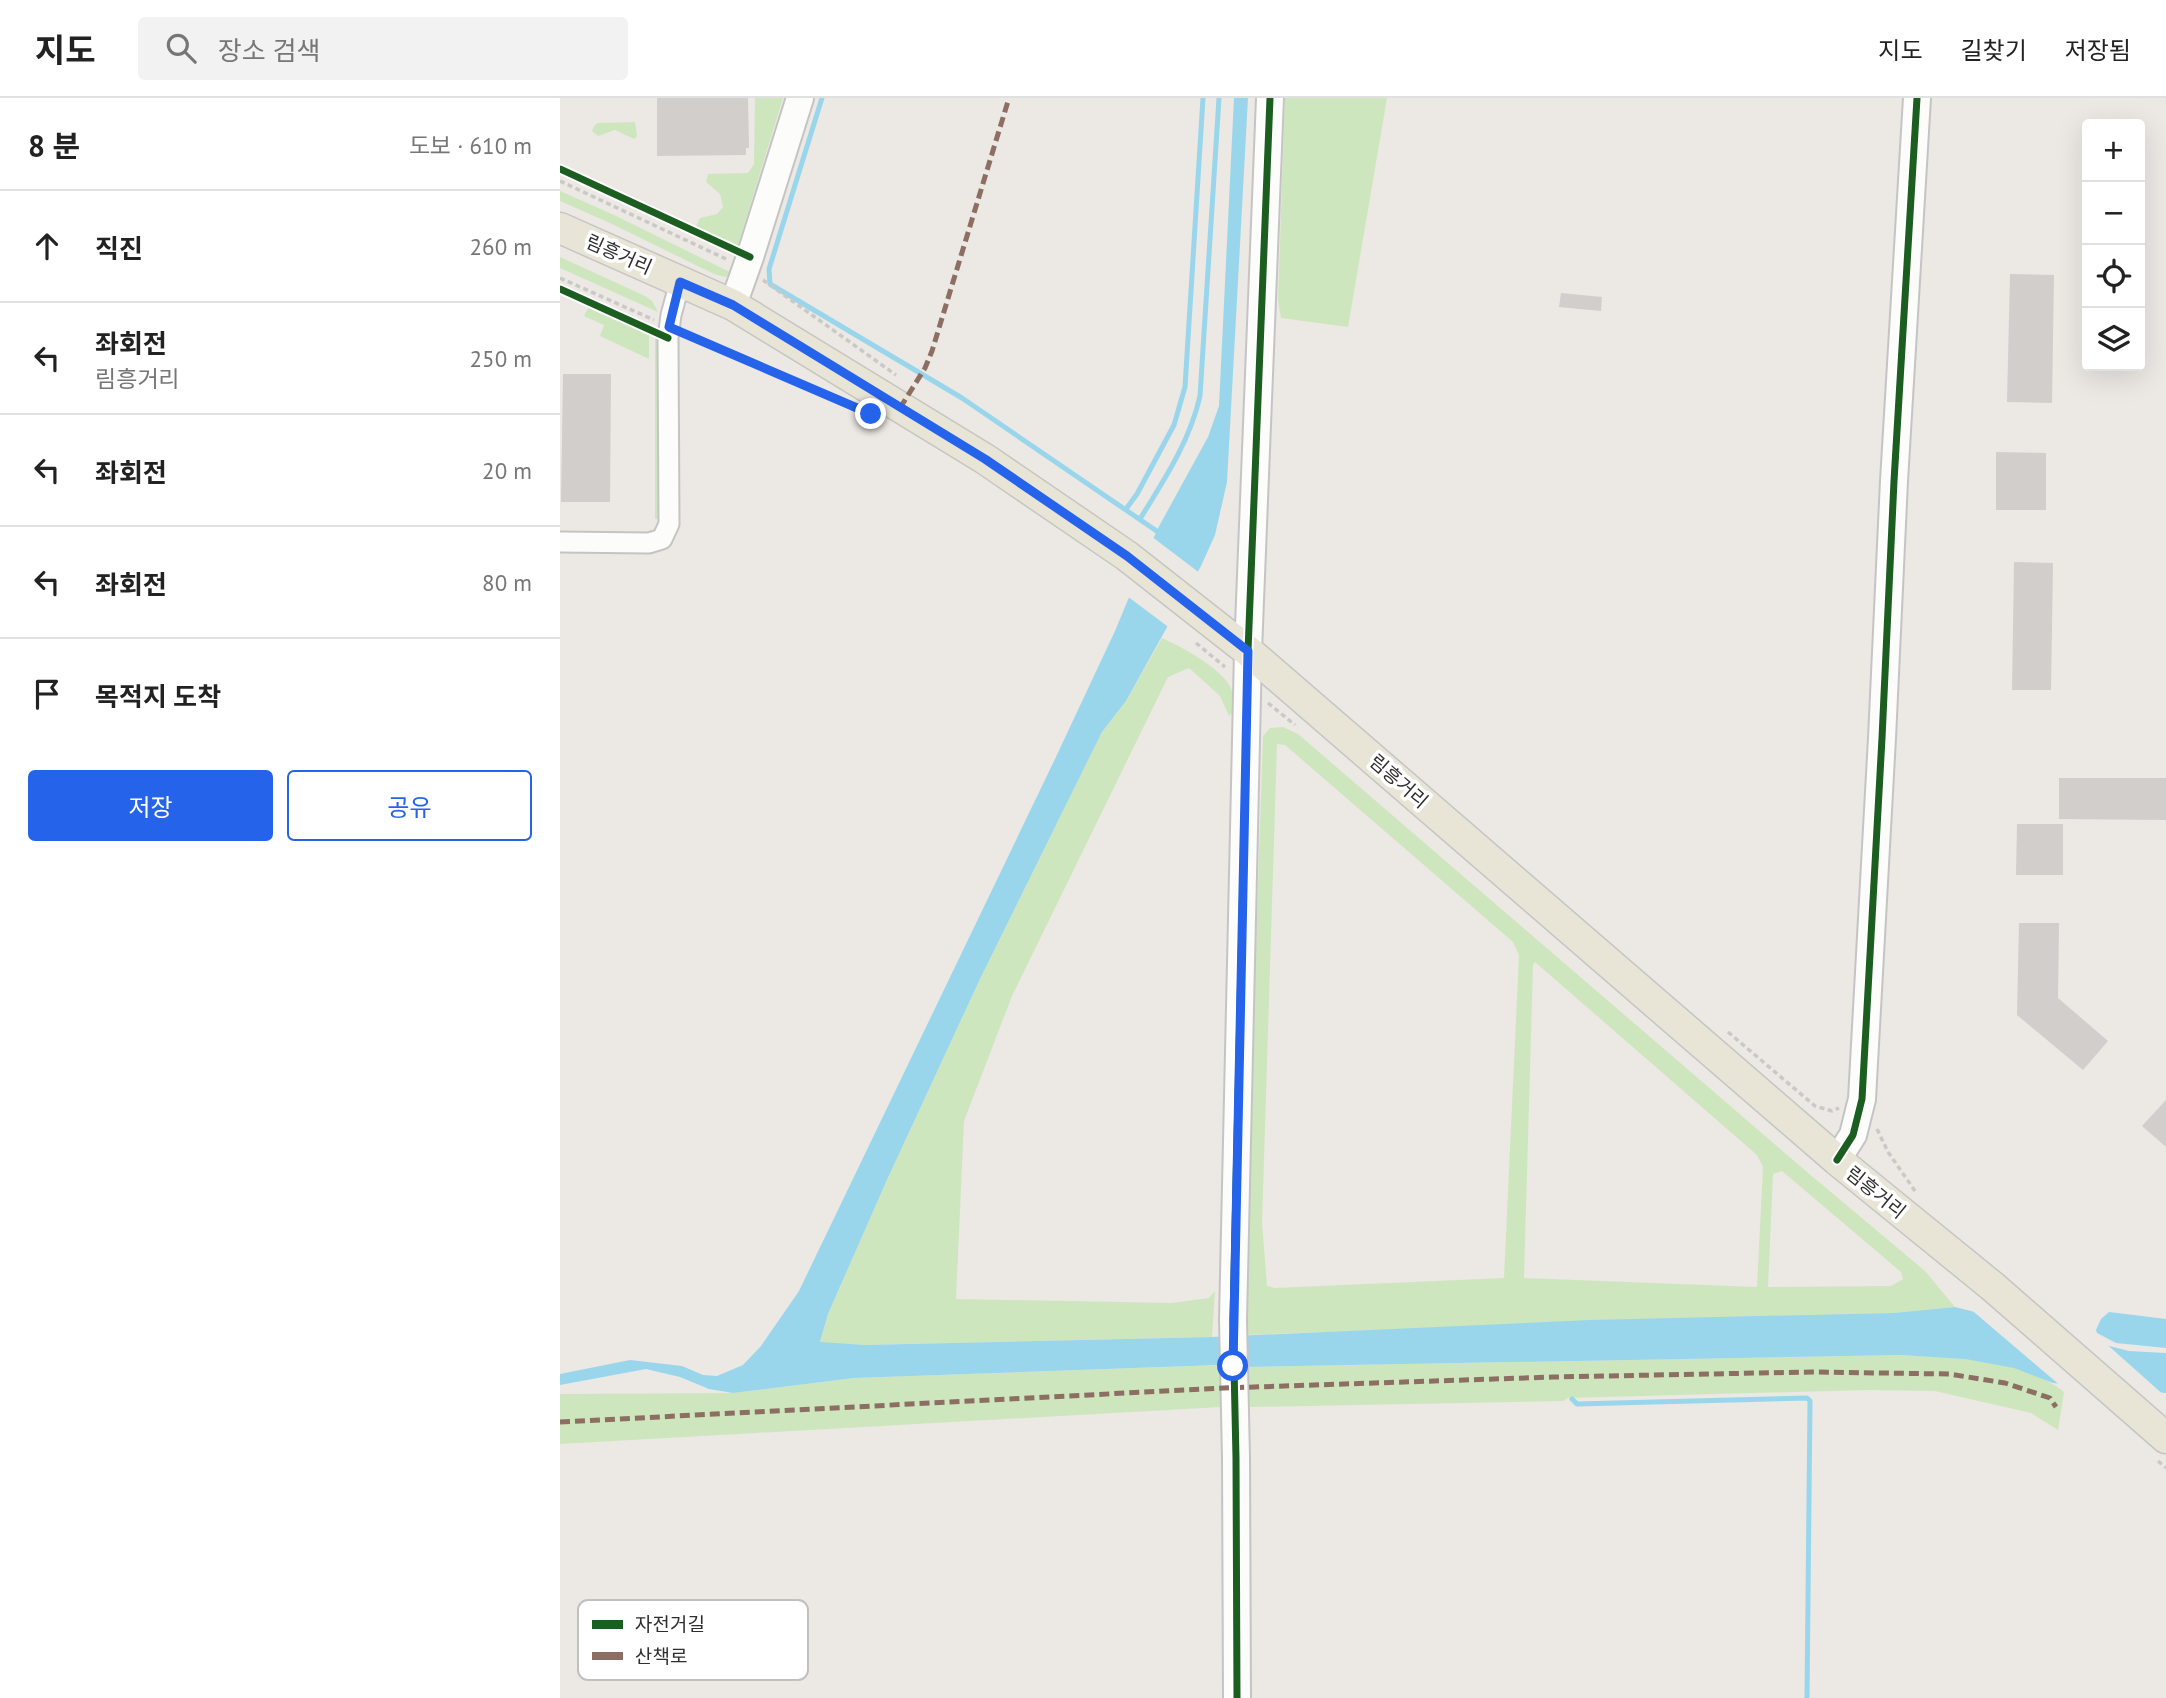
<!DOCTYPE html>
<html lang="ko">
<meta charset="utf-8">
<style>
body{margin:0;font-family:"PT Sans","Noto Sans KR",sans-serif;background:#f2f2f2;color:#222}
.controls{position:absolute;right:21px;top:21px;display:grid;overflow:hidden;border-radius:7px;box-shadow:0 7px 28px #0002}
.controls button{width:63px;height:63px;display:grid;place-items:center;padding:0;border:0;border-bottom:2px solid #e0e0e0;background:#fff;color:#222;font:35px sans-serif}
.stop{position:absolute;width:21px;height:21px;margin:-16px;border:5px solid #2563eb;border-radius:50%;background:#fff}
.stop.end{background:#2563eb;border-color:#fff;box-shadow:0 2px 7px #0008}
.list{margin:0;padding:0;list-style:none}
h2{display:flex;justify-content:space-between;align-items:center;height:91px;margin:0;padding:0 28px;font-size:30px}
h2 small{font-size:23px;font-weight:400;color:#767676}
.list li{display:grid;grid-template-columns:46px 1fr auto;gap:21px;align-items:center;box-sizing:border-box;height:112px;padding:0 28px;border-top:2px solid #e0e0e0}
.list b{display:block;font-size:26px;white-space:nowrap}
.list p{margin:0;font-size:23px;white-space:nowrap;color:#767676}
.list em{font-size:23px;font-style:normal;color:#767676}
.actions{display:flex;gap:14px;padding:21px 28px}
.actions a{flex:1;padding:16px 0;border:2px solid #2563eb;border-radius:7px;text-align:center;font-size:24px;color:#2563eb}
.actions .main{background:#2563eb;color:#fff}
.icon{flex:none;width:38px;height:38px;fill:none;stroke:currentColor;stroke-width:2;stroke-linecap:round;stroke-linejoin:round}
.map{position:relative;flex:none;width:1606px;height:1600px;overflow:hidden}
header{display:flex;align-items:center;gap:42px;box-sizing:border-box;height:98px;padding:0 35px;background:#fff;border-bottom:2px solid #e0e0e0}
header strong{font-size:33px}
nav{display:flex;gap:38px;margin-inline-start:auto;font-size:24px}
.search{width:490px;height:63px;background:#f2f2f2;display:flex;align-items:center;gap:18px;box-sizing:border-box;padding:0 24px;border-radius:7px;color:#767676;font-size:26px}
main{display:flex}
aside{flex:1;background:#fff}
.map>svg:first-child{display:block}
</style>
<header>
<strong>지도</strong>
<div class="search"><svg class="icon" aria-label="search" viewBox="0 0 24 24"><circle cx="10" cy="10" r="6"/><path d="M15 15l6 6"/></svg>장소 검색</div>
<nav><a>지도</a><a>길찾기</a><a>저장됨</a></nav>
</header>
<main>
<aside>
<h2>8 분<small>도보 · 610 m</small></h2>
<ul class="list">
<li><svg class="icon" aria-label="ahead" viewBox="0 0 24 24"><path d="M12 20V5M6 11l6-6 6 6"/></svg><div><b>직진</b></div><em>260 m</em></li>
<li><svg class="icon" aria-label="left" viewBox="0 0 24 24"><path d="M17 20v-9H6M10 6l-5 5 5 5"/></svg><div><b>좌회전</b><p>림흥거리</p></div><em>250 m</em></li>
<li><svg class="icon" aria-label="left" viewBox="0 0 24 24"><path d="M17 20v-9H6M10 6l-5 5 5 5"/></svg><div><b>좌회전</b></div><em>20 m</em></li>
<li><svg class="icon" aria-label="left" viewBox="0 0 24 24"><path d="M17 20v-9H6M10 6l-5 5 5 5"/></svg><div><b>좌회전</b></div><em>80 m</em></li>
<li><svg class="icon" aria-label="arrive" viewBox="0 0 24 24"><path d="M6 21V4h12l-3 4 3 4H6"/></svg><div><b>목적지 도착</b></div></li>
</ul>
<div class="actions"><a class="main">저장</a><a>공유</a></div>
</aside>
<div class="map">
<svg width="1606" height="1600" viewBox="0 0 1606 1600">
<rect width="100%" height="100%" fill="#ece8e4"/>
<g fill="#cee6be" fill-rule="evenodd">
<polygon points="195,0 223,0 177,150 136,129 140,120 157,116 163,109 160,96 146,84 148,76 188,75 194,66"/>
<polygon points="725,0 827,0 788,229 721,220 718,202"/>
<polygon points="75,24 77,38 74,41 55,32 38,38 32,33 34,28 38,25"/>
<polygon points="0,93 54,117 174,176 165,179 154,176 50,125 0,103"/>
<polygon points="0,159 85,198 92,203 98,214 0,170"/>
<polygon points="29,208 89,237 89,261 40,238 44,227 24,218"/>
<rect x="95" y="239" width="4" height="182"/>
<path d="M602,540C623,550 648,563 664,580C672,588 675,601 676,611L669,618L660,598L629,570L608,579L452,898L404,1023L396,1201L612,1205L649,1200L655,1193L652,1239L305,1247L260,1245L268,1216L326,1084L420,881L542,634L566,603Z"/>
<path d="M723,629L738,636L1247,1074L1365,1173L1395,1209L1333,1215L683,1237L703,638L710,630ZM717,646L725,647L953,844L959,857L944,1180L715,1190L707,1188L702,1125ZM975,864L1197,1057L1203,1069L1197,1189L964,1180L973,867ZM1222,1073L1341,1174L1343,1181L1331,1188L1208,1189L1213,1076Z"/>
<path d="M1340,1257C1393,1260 1460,1259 1504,1294L1498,1332L1471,1315L1375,1293L1307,1292L1008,1300L1003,1303L692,1309L684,1307L685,1269Z"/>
<polygon points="661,1267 661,1309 0,1346 0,1296 173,1295 294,1280"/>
</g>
<g fill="#99d6ec">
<polygon points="674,0 688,0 667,384 655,437 641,468 566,603 542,634 420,881 326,1084 268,1216 260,1244 305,1247 652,1239 1030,1222 1333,1215 1395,1209 1569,1253 1606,1255 1606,1295 1493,1285 1454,1270 1405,1261 1340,1257 685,1269 658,1267 294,1280 173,1295 149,1291 120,1279 86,1271 0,1287 0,1276 70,1262 122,1268 143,1277 157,1278 183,1267 201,1248 239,1193 495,661 555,533 597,432 648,339 659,308"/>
<polygon points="1549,1214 1606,1221 1606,1250 1556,1245 1537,1235 1536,1232 1541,1221"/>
</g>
<g fill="#ece8e4">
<polygon points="591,438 641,476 611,531 567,498"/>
<polygon points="1408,1209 1542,1242 1606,1299 1502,1289"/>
</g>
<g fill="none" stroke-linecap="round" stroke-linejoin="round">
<g stroke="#99d6ec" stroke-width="5">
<polyline points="262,0 209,171 210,186 402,300 601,436"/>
<polyline points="566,411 577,396 614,327 625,289 643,0"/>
<path d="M580,421C604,382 630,343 640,298L659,0"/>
<polyline points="1012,1301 1017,1306 1247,1300 1250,1303 1247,1600"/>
</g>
</g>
<g fill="#d1cecb">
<polygon points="97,0 188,0 189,50 186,50 186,57 97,58"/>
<polygon points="1450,176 1494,177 1492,305 1447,304"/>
<polygon points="1001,195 1042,199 1041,213 999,209"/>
<polygon points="3,276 51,276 50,404 1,404"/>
<polygon points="1436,354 1486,355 1486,412 1436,412"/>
<polygon points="1454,464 1493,465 1491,592 1452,592"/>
<polygon points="1499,680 1606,680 1606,722 1499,721"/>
<polygon points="1457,726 1503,726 1503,777 1456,777"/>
<polygon points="1459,825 1499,825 1498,900 1548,943 1523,972 1457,917"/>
<polygon points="1606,1002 1606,1049 1582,1028"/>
</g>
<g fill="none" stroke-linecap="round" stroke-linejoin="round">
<defs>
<polyline id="street" points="0,444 89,445 102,441 109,426 108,240 111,217 120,184"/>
<g id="secondary">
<polyline points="173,207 190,159 240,0"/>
<polyline points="1277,1062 1293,1037 1302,1001 1322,640 1334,383 1357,0"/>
<polyline points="677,1600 676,1360 673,1222 688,553 710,0"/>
</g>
<polyline id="primary" points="0,130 173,207 425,361 567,458 688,553 1277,1062 1432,1188 1606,1340"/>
</defs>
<use href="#street" stroke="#c5c4c5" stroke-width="23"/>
<use href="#secondary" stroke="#c5c4c5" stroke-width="30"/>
<use href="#primary" stroke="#c6c5c4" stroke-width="33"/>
<g stroke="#c9c9c8" stroke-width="3.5" stroke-dasharray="5 3.5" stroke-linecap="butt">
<polyline points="0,83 166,161"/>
<polyline points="0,180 94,222"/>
<polyline points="203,182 336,277"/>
<polyline points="127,236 283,304"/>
<polyline points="636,545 665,569"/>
<polyline points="708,605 735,627"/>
<polyline points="1168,934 1255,1008 1272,1013 1279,1010"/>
<polyline points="1317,1031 1328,1054 1355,1093"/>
<polyline points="1598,1363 1606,1370"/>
</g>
<use href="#street" stroke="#fcfcfb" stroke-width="19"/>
<use href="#secondary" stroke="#fcfcfb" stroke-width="26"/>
<use href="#primary" stroke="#e8e4d6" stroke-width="30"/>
<g stroke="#8d6e63" stroke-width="5" stroke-dasharray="10 5" stroke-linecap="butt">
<polyline points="340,310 365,270 372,253 449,0"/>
<polyline points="0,1324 664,1290 993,1279 1252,1274 1389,1276 1445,1285 1490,1300 1496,1309"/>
</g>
<defs>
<g id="cycleway">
<polyline points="0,71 190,159"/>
<polyline points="0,191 108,240"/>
<polyline points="1277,1062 1293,1037 1302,1001 1322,640 1334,383 1357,0"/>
<polyline points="677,1600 676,1360 673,1222 688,553 710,0"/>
</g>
</defs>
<use href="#cycleway" stroke="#fff" stroke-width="11"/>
<use href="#cycleway" stroke="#1b5e20" stroke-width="7"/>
</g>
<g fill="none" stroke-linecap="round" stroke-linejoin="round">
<polyline stroke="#2563eb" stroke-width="9" points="311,316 109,229 120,184 173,207 425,361 567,458 688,553 673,1268"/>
</g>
<g text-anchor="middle" stroke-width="7" stroke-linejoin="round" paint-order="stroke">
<g font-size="19" fill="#2e2e2e" stroke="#fff">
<text transform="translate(59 156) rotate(24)" y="7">림흥거리</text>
<text transform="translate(839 683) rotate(41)" y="7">림흥거리</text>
<text transform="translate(1316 1094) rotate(39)" y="7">림흥거리</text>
</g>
</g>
<rect x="18" y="1502" width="230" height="80" rx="10" fill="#fff" stroke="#c0c0c0" stroke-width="2"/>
<rect x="32" y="1522" width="31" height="9" fill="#1b5e20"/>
<rect x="32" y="1554" width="31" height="8" fill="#8d6e63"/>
<g font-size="19" fill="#2e2e2e">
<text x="75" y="1533">자전거길</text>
<text x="75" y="1565">산책로</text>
</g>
</svg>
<div class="controls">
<button>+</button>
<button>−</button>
<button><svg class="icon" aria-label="locate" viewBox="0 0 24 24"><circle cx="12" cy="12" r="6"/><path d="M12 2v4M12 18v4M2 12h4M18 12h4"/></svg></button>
<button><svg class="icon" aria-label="layers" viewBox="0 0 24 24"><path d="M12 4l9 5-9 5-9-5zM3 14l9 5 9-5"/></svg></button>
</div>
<div class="stop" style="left:673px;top:1268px"></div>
<div class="stop end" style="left:311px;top:316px"></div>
</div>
</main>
